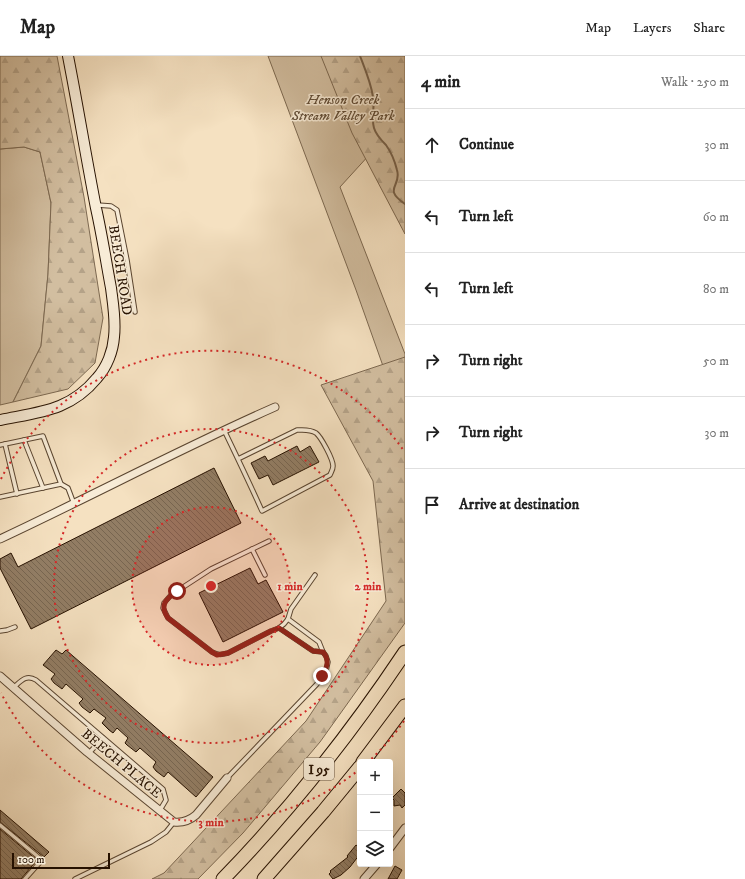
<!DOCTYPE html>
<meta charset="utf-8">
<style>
body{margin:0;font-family:"IM FELL DW Pica",serif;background:#f6f6f6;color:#222}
.controls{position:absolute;right:12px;bottom:12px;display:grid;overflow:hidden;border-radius:4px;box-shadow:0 4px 16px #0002}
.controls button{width:36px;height:36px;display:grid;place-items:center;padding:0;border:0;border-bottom:1px solid #e0e0e0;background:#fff;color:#222;font:20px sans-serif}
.scale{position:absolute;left:12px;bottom:10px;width:98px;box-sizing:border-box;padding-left:4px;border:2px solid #261100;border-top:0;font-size:11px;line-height:14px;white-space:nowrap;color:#261100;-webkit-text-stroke:3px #f8ecd7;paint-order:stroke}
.stop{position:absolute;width:12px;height:12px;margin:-9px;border:3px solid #8f2418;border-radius:50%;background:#fff}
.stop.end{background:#8f2418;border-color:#fff;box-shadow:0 1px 4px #0008}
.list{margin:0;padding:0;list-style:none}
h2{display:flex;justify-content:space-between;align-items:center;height:52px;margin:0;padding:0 16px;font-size:17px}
h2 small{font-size:13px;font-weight:400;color:#767676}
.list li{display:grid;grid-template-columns:26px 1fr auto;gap:12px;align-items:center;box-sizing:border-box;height:72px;padding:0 16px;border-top:1px solid #e0e0e0}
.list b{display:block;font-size:15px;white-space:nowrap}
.list em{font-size:13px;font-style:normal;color:#767676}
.icon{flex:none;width:22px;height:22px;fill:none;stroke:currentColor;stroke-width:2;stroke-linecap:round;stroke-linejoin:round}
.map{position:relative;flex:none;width:405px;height:823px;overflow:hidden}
header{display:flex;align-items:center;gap:24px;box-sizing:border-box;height:56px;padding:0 20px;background:#fff;border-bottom:1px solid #e0e0e0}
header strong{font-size:19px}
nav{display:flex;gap:22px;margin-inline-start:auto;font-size:14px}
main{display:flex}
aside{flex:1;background:#fff}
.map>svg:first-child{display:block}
</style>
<header>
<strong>Map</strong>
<nav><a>Map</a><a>Layers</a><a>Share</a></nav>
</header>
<main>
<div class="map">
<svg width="405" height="823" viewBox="0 0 405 823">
<defs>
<pattern id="forest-firs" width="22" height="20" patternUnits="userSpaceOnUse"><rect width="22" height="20" fill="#d2bea0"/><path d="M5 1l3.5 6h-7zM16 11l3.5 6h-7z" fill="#b4a288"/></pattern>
<pattern id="building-back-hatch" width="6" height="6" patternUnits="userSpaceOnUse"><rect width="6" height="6" fill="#927d64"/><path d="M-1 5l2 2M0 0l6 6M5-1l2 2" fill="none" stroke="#776550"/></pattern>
</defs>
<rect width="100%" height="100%" fill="#f5e1c1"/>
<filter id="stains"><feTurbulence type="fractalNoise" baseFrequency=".005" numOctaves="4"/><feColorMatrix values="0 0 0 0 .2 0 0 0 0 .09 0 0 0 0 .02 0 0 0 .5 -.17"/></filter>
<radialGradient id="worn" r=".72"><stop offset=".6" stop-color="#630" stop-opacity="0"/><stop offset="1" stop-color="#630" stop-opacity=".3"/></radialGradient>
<g fill="#d2bea0" stroke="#7c6850">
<polygon points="268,0 398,0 391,75 340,131 405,298 405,372 356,234"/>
<polygon points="24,91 40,96 51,147 48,218 41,290 13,346 0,349 0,93"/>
</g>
<g fill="url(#forest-firs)" stroke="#7c6850">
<polygon points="0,0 57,0 84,141 103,262 95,307 68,333 13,346 41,290 48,218 51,147 40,96 24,91 0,93"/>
<polygon points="321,0 405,0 405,178 352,77"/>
<polygon points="405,301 405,567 320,686 243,777 198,823 152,823 164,817 306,665 386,545 373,425 321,329"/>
</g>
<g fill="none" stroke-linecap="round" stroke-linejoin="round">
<path stroke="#78634c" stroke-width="2" d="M360,0C365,13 371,27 373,41C375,51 371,62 374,72C376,79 381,84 386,89C391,96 395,106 397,114C402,131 382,132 405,148"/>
</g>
<g fill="url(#building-back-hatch)" stroke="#261100">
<polygon points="297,390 300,396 310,390 319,406 273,429 268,419 259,423 251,407 265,400 268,405"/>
<polygon points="214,412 241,467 31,573 0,512 0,503 11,497 18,511"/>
<polygon points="250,512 258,528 266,524 283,556 223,586 199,537"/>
<polygon points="56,594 62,598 66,594 213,721 196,741 168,716 164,721 156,715 153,711 156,706 140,692 136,696 127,689 125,687 128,682 117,672 113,677 109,674 102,667 106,662 94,653 90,657 82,651 79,647 83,643 66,628 62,633 54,627 51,623 55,618 43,609"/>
<polygon points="401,733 405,737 405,749 402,752 400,749 394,750 394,744 392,742"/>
<polygon points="0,754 49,796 44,801 0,766"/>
<polygon points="0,773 37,804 21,823 0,823"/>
<polygon points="356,789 360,792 360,798 350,811 341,819 333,823 329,818 331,816 330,815 348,801 347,800"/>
<polygon points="395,810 402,814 397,823 388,823"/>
</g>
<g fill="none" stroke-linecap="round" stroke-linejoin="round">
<defs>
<g id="lane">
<polyline points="97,149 111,150 117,154 127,204 135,256"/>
<path d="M224,374C237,401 250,428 262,455L330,419C331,416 333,414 333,410C333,403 321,381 316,377C310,373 304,374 297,374L238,403"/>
<polyline points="24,384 43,432"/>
<polyline points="5,388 17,438"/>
<polyline points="0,389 43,380 61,428 0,441"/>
<polyline points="61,428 68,432 74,448"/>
<path d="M269,485L211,513L171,539L164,547L163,552L168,562L212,596C218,599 221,599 228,597L271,575L279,572L284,568L288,563L291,553L315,519"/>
<polyline points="252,493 265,519"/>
<polyline points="279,572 313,595 323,596"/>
<polyline points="0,575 7,574 15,571"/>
<path d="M13,632C21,625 26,618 36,624L163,733L166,744L160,754"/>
<polyline points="89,697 103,682"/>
<polyline points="227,722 317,628 326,615 328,606 326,600 323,596 319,586 288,563"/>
<polyline points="0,769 42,804 25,823"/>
<polyline points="75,823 151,786 166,776 174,766"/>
</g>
<g id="street">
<path d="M0,483C92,440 182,392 275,351"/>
<path d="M0,620L87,696L174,766C183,767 189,765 196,759L227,722"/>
<polyline points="390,792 405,772"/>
<polyline points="364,823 377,808"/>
</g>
<path id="secondary" d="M0,364C39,356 70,355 97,322C107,311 113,295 114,281C116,264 113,248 111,232C106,205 102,179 96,152C86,101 78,51 68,0"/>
<g id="highway">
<polyline points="363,706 405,650"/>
<path d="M223,823C290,754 351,677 405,596"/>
<polyline points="264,823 323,756 360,711"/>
</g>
</defs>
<use href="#lane" stroke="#5a4530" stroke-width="5.5"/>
<use href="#street" stroke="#5a4530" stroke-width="9"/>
<use href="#secondary" stroke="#261100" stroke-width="12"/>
<use href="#highway" stroke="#261100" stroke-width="15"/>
<use href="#lane" stroke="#f8ecd7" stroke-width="3.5"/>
<use href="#street" stroke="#f8ecd7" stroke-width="7"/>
<use href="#secondary" stroke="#f8ecd7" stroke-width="10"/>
<use href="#highway" stroke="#f5e1c1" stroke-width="13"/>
</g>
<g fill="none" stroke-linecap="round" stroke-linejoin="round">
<path stroke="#8f2418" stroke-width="5" d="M177,535C166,543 159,549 168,562L212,596L217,599L228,597L271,575L279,572L313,595L323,596C330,604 327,612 322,620"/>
</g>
<circle cx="211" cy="530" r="79" fill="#d62828" fill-opacity=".12"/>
<g fill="none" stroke="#d62828" stroke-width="2" stroke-dasharray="2 4">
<circle cx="211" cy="530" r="79"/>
<circle cx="211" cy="530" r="157"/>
<path d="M404 665A236 236 0 0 1 369 705M360 713A236 236 0 0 1 1 637M1 423A236 236 0 0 1 404 395"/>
</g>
<g text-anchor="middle" stroke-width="3" stroke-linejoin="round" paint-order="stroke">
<rect fill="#f8ecd7" stroke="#655340" stroke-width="1" x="304" y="702" width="30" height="22" rx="3"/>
<g font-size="13" font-weight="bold" fill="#261100">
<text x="319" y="718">I 95</text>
</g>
<g font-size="14" font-style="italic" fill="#624e38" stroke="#f8ecd7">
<text x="343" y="48">Henson Creek<tspan x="343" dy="16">Stream Valley Park</tspan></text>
</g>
<g font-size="14" fill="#261100" stroke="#f8ecd7">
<text transform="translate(121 214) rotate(81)" y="5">BEECH ROAD</text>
<text transform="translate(122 707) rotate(40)" y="5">BEECH PLACE</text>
</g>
</g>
<circle cx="211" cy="530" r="6" fill="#d62828" stroke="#f8ecd7" stroke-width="2"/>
<g font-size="12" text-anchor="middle" font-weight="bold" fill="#d62828" stroke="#f8ecd7" stroke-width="3" stroke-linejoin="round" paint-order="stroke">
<text x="290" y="534">1 min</text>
<text x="368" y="534">2 min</text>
<text x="211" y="770">3 min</text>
</g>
<rect width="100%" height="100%" filter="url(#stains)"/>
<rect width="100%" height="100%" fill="url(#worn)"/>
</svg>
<div class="controls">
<button>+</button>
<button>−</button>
<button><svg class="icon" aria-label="layers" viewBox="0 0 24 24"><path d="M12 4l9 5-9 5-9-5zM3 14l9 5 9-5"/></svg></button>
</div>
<div class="scale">100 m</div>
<div class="stop" style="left:177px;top:535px"></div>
<div class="stop end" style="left:322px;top:620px"></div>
</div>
<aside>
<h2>4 min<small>Walk · 250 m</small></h2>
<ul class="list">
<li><svg class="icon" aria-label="ahead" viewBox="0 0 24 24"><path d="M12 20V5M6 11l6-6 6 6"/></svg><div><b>Continue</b></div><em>30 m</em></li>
<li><svg class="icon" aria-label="left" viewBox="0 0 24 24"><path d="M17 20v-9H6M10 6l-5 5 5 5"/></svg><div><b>Turn left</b></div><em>60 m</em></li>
<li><svg class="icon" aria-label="left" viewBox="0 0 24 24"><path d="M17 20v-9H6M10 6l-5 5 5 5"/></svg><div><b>Turn left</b></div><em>80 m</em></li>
<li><svg class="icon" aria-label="right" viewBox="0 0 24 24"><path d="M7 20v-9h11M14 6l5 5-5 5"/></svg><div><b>Turn right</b></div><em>50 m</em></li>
<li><svg class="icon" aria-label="right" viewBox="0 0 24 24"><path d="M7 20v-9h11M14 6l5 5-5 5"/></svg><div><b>Turn right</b></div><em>30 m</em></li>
<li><svg class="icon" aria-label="arrive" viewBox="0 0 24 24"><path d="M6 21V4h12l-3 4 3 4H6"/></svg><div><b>Arrive at destination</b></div></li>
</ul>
</aside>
</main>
